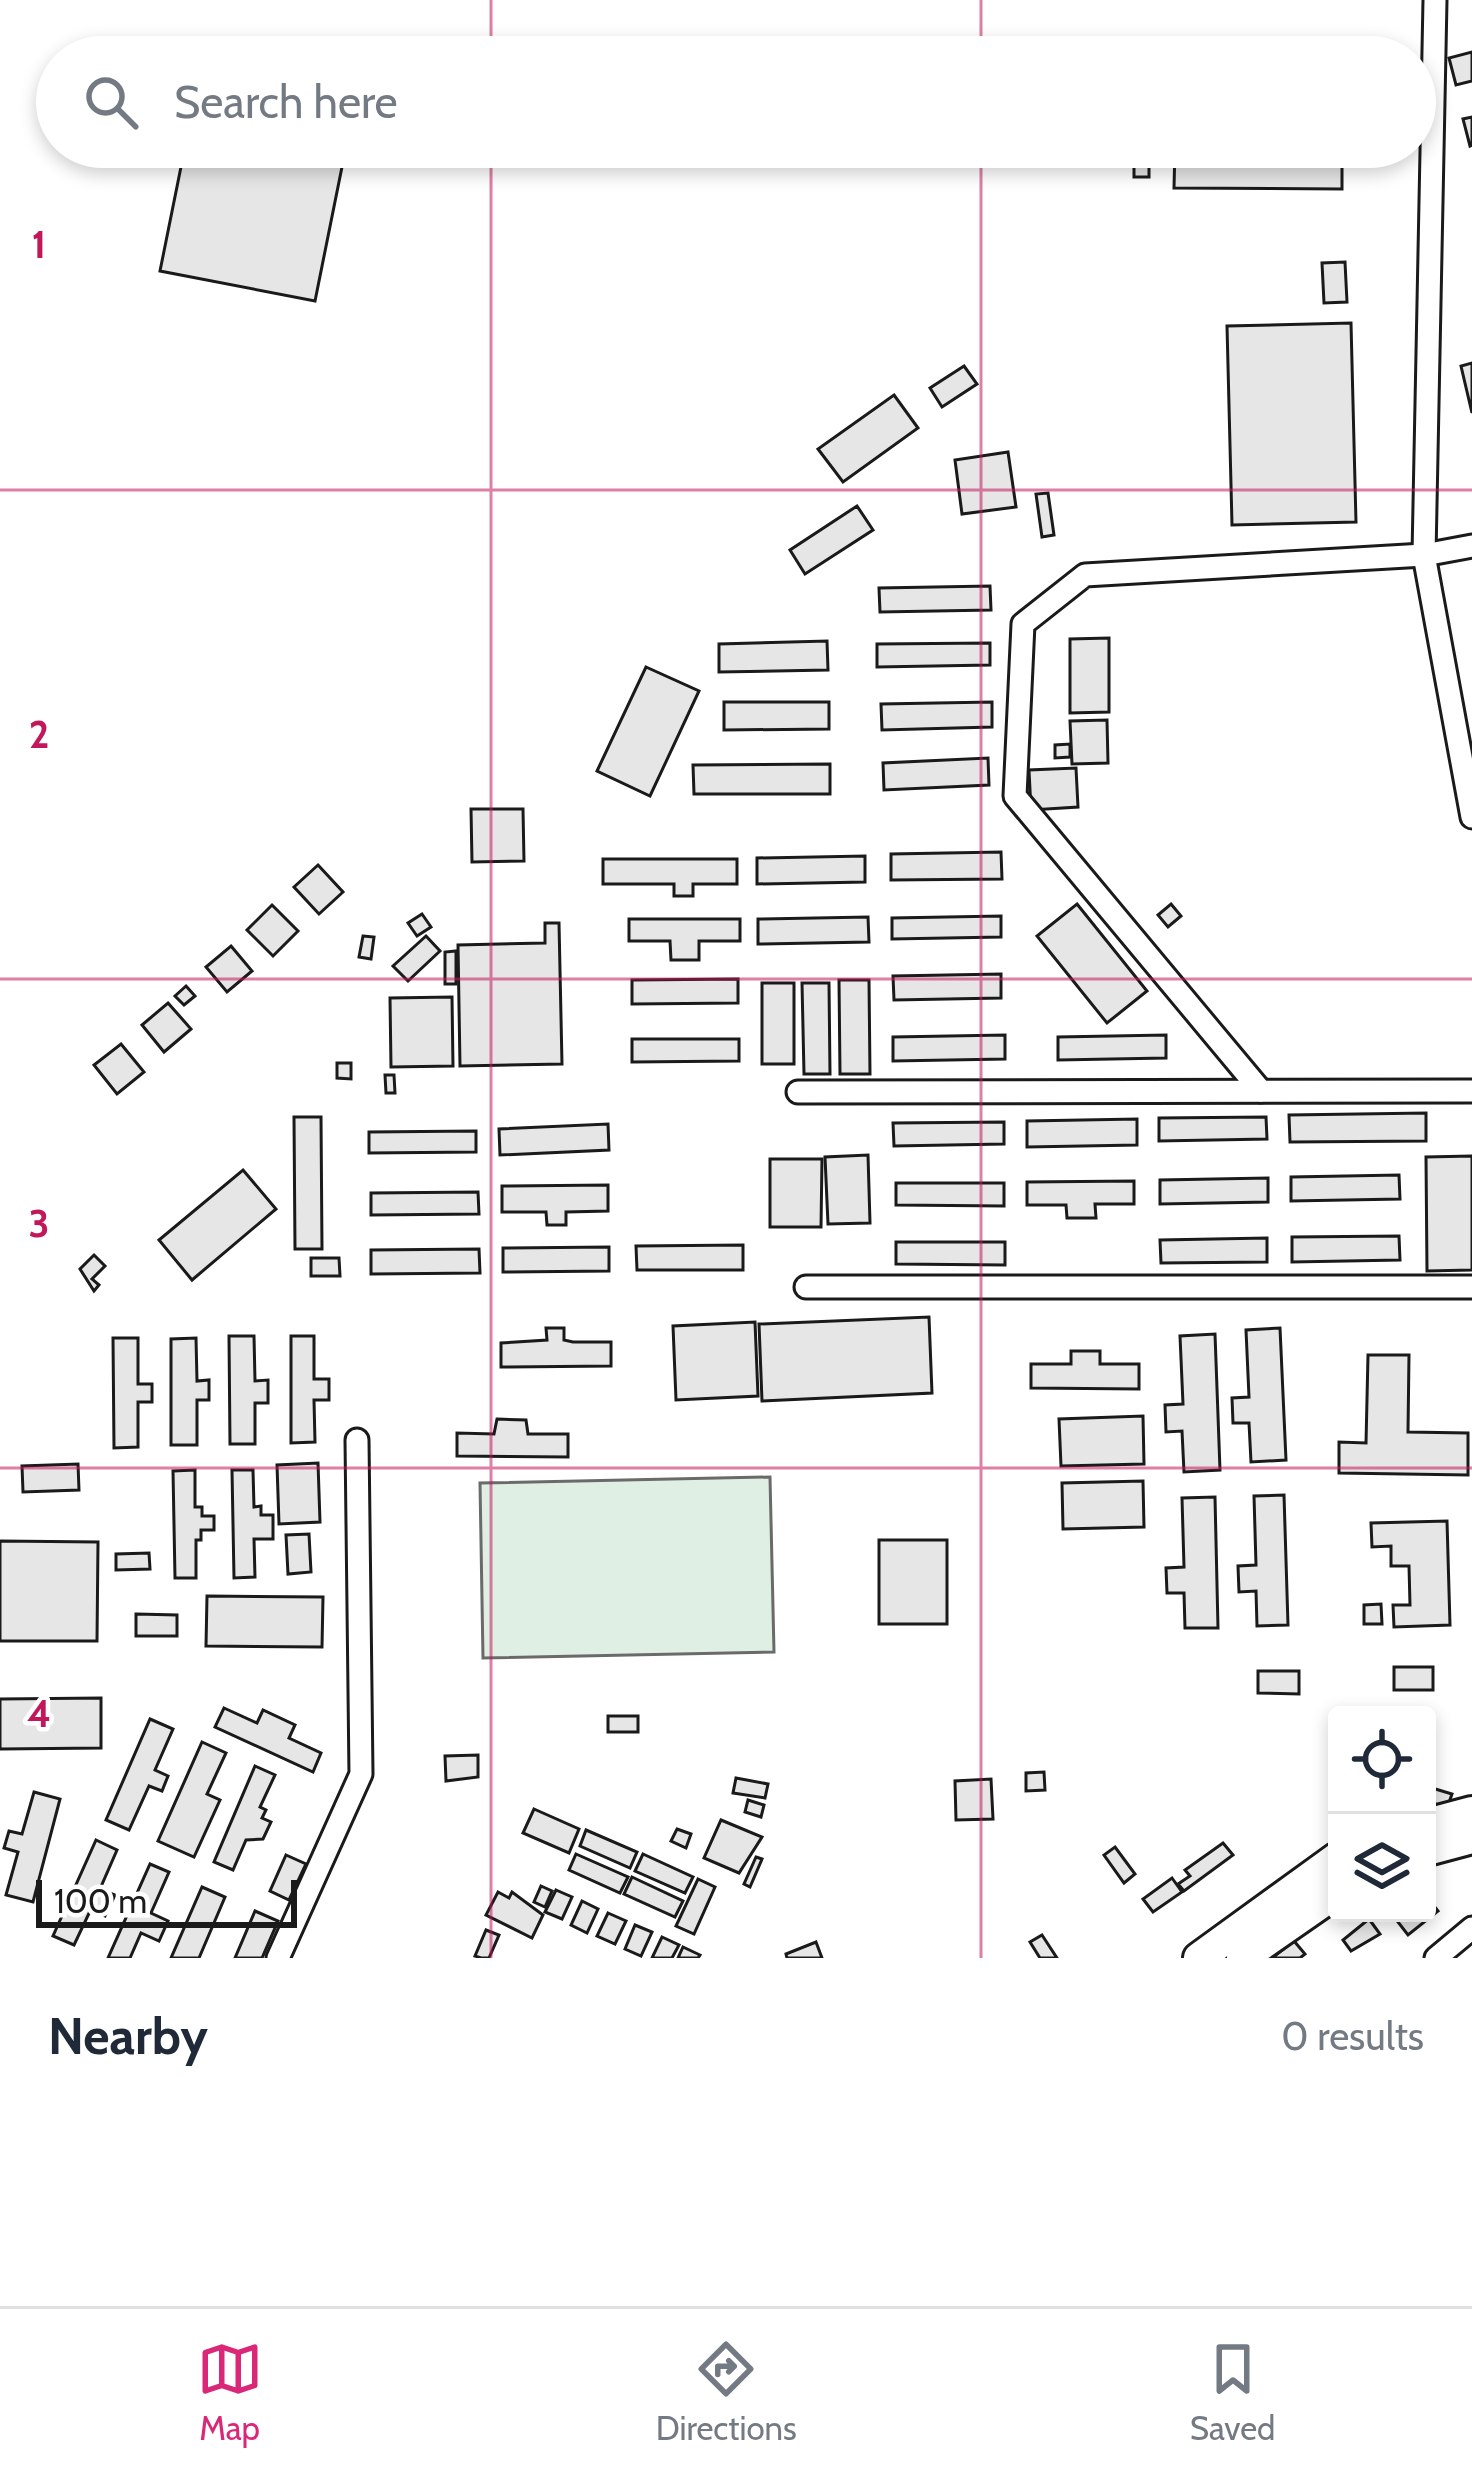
<!DOCTYPE html>
<style>
body{margin:0;font-family:Cabin,sans-serif;background:#f6f6f7;color:#1f2937}
.controls{position:absolute;right:36px;bottom:36px;display:grid;overflow:hidden;border-radius:12px;box-shadow:0 6px 18px #0003}
.controls button{width:108px;height:108px;display:grid;place-items:center;padding:0;border:0;border-bottom:3px solid #e0e1e3;background:#fff;color:#1f2937;font:60px sans-serif}
.scale{position:absolute;left:36px;bottom:30px;width:261px;box-sizing:border-box;padding-left:12px;border:6px solid #1a1a1a;border-top:0;font-size:33px;line-height:42px;white-space:nowrap;color:#1a1a1a;-webkit-text-stroke:9px #fff;paint-order:stroke}
.list{margin:0;padding:0;list-style:none}
h2{display:flex;justify-content:space-between;align-items:center;height:156px;margin:0;padding:0 48px;font-size:51px}
h2 small{font-size:39px;font-weight:400;color:#747a83}
.icon{flex:none;width:66px;height:66px;fill:none;stroke:currentColor;stroke-width:2;stroke-linecap:round;stroke-linejoin:round}
.map{position:relative;flex:none;width:1472px;height:1958px;overflow:hidden}
.search{position:absolute;background:#fff;box-shadow:0 6px 18px #0003;left:36px;right:36px;top:36px;height:132px;display:flex;align-items:center;gap:30px;box-sizing:border-box;padding:0 42px;border-radius:66px;color:#747a83;font-size:45px}
.sheet{height:348px;background:#fff}
nav{display:flex;justify-content:space-around;align-items:center;box-sizing:border-box;height:168px;border-top:3px solid #e0e1e3;background:#fff;font-size:33px;color:#747a83}
nav a{display:grid;justify-items:center;gap:6px}
nav .on{color:#db2777}
.map>svg:first-child{display:block}
</style>
<div class="map">
<svg width="1472" height="1958" viewBox="0 0 1472 1958">
<rect width="100%" height="100%" fill="#fff"/>
<polygon fill="#e0efe3" stroke="#6a6a6a" stroke-width="3" points="770,1477 774,1652 483,1658 480,1483"/>
<g fill="#e6e6e6" stroke="#1a1a1a" stroke-width="3">
<polygon points="1472,52 1472,81 1456,85 1449,58"/>
<polygon points="1472,117 1472,145 1470,146 1463,119"/>
<polygon points="185,147 346,147 315,301 160,271"/>
<polygon points="1155,147 1172,147 1171,162 1154,160"/>
<polygon points="1175,147 1342,147 1342,189 1174,188"/>
<rect x="1134" y="157" width="15" height="20"/>
<polygon points="1345,262 1347,302 1324,303 1322,263"/>
<polygon points="1351,323 1356,522 1232,525 1227,326"/>
<polygon points="1472,363 1472,413 1461,366"/>
<polygon points="964,366 977,384 942,407 930,388"/>
<polygon points="894,395 918,428 843,482 818,449"/>
<polygon points="1008,452 1016,507 962,514 955,460"/>
<polygon points="1048,493 1054,535 1042,537 1036,494"/>
<polygon points="857,506 873,530 805,574 790,550"/>
<polygon points="990,586 991,610 880,612 879,588"/>
<polygon points="1109,638 1109,712 1070,713 1070,639"/>
<polygon points="827,641 828,670 719,672 719,644"/>
<polygon points="990,643 990,665 877,667 877,644"/>
<polygon points="646,667 699,691 650,796 597,771"/>
<polygon points="724,702 829,702 829,729 724,730"/>
<polygon points="992,702 992,727 882,730 881,704"/>
<polygon points="1107,720 1108,763 1072,764 1070,721"/>
<polygon points="1070,744 1070,757 1055,758 1055,745"/>
<polygon points="988,758 989,785 884,790 883,763"/>
<polygon points="830,764 830,794 694,794 693,765"/>
<polygon points="1076,768 1078,807 1031,810 1029,770"/>
<polygon points="471,809 523,809 524,861 472,862"/>
<polygon points="1001,852 1002,879 891,880 891,854"/>
<polygon points="865,856 865,882 757,884 757,858"/>
<polygon points="603,859 737,859 737,884 693,884 693,896 674,896 674,884 603,884"/>
<polygon points="318,865 343,892 319,914 294,887"/>
<polygon points="1077,904 1147,991 1107,1023 1037,936"/>
<polygon points="1171,904 1181,916 1168,927 1158,915"/>
<polygon points="272,905 298,931 273,956 247,930"/>
<polygon points="422,914 431,927 417,936 408,923"/>
<polygon points="1001,916 1001,937 892,939 892,918"/>
<polygon points="868,917 869,942 758,944 758,919"/>
<polygon points="629,919 740,919 740,941 699,941 699,960 671,960 670,941 629,941"/>
<polygon points="545,923 559,923 562,1064 460,1066 458,945 545,943"/>
<polygon points="363,936 374,937 371,959 359,957"/>
<polygon points="426,936 440,951 408,981 393,966"/>
<polygon points="231,946 252,971 227,992 206,967"/>
<polygon points="456,951 456,984 445,984 445,952"/>
<polygon points="1001,974 1001,998 894,1000 893,976"/>
<polygon points="738,979 738,1003 632,1004 632,980"/>
<polygon points="839,980 869,980 870,1074 840,1074"/>
<rect x="762" y="983" width="32" height="81"/>
<polygon points="802,983 829,983 830,1074 804,1074"/>
<polygon points="186,986 195,996 184,1005 175,996"/>
<polygon points="452,997 453,1066 391,1067 390,998"/>
<polygon points="168,1003 191,1029 164,1052 142,1025"/>
<polygon points="1005,1035 1005,1059 893,1061 893,1037"/>
<polygon points="1166,1035 1166,1058 1058,1060 1058,1037"/>
<polygon points="632,1039 739,1039 739,1061 632,1062"/>
<polygon points="121,1044 144,1072 117,1094 94,1065"/>
<polygon points="337,1063 351,1063 351,1079 337,1078"/>
<polygon points="385,1075 394,1075 395,1093 386,1093"/>
<polygon points="1426,1113 1426,1141 1290,1142 1289,1115"/>
<polygon points="294,1117 321,1117 322,1249 295,1249"/>
<polygon points="1266,1117 1267,1139 1159,1141 1159,1118"/>
<polygon points="1137,1119 1137,1145 1027,1147 1027,1121"/>
<polygon points="1004,1122 1004,1144 894,1146 893,1123"/>
<polygon points="608,1124 609,1150 500,1155 499,1129"/>
<polygon points="476,1131 476,1152 369,1153 369,1132"/>
<polygon points="868,1155 870,1223 828,1224 825,1157"/>
<polygon points="1472,1156 1472,1270 1427,1271 1426,1157"/>
<polygon points="770,1159 822,1159 821,1227 770,1227"/>
<polygon points="243,1170 276,1209 192,1280 159,1240"/>
<polygon points="1399,1175 1400,1199 1291,1201 1291,1177"/>
<polygon points="1268,1178 1268,1202 1160,1204 1160,1180"/>
<polygon points="1134,1181 1134,1204 1095,1204 1096,1218 1067,1218 1066,1205 1027,1205 1027,1182"/>
<polygon points="896,1183 1004,1183 1004,1206 896,1205"/>
<polygon points="608,1185 608,1211 566,1212 566,1225 547,1225 546,1212 502,1212 502,1186"/>
<polygon points="478,1192 479,1214 371,1215 371,1193"/>
<polygon points="1399,1236 1400,1260 1292,1262 1292,1237"/>
<polygon points="1267,1238 1267,1262 1161,1263 1160,1240"/>
<polygon points="896,1242 1005,1242 1005,1265 896,1264"/>
<polygon points="743,1245 743,1270 637,1270 636,1246"/>
<polygon points="609,1247 609,1271 503,1272 503,1248"/>
<polygon points="479,1249 480,1273 371,1274 371,1250"/>
<polygon points="94,1255 105,1266 92,1279 99,1285 94,1291 80,1269"/>
<polygon points="311,1258 339,1258 340,1276 311,1276"/>
<polygon points="929,1317 932,1393 762,1401 759,1324"/>
<polygon points="755,1322 758,1396 676,1400 673,1326"/>
<polygon points="546,1328 564,1328 564,1340 573,1342 611,1342 611,1366 501,1367 501,1343 547,1340"/>
<polygon points="1280,1328 1286,1460 1251,1462 1249,1423 1233,1423 1232,1398 1249,1397 1246,1330"/>
<polygon points="1215,1334 1220,1470 1184,1472 1182,1431 1166,1432 1165,1405 1183,1404 1180,1336"/>
<polygon points="229,1336 254,1336 255,1381 268,1380 268,1403 255,1403 255,1444 230,1444"/>
<polygon points="291,1336 314,1336 314,1379 329,1379 329,1400 314,1400 315,1442 291,1443"/>
<polygon points="113,1338 138,1338 138,1384 152,1384 152,1402 138,1402 138,1447 114,1448"/>
<polygon points="196,1338 197,1381 209,1380 209,1400 197,1400 197,1445 171,1445 171,1339"/>
<polygon points="1071,1351 1100,1351 1100,1364 1139,1364 1139,1389 1031,1388 1031,1364 1071,1364"/>
<polygon points="1368,1355 1409,1355 1408,1432 1468,1433 1468,1475 1339,1473 1339,1442 1366,1443"/>
<polygon points="1143,1416 1144,1464 1061,1466 1059,1419"/>
<polygon points="497,1419 526,1420 528,1434 568,1434 568,1457 457,1456 457,1433 494,1434"/>
<polygon points="318,1463 320,1522 279,1524 277,1465"/>
<polygon points="78,1464 79,1490 23,1492 22,1466"/>
<polygon points="195,1470 195,1507 202,1507 202,1516 214,1516 214,1530 201,1530 201,1540 196,1540 196,1578 175,1578 173,1471"/>
<polygon points="232,1470 253,1470 254,1507 261,1506 261,1515 273,1515 273,1539 254,1539 255,1577 234,1578"/>
<polygon points="1143,1481 1144,1527 1063,1529 1062,1483"/>
<polygon points="1284,1495 1288,1625 1257,1626 1256,1591 1239,1592 1238,1566 1256,1565 1254,1496"/>
<polygon points="1215,1497 1218,1628 1185,1628 1184,1593 1167,1593 1166,1568 1184,1567 1182,1498"/>
<polygon points="1447,1521 1450,1625 1394,1627 1393,1605 1410,1605 1409,1566 1391,1566 1391,1546 1372,1547 1371,1523"/>
<polygon points="309,1534 311,1572 288,1574 286,1535"/>
<rect x="879" y="1540" width="68" height="84"/>
<polygon points="0,1541 98,1542 97,1641 0,1641"/>
<polygon points="149,1553 150,1569 116,1570 116,1554"/>
<polygon points="207,1596 323,1597 322,1647 206,1646"/>
<polygon points="1381,1604 1382,1624 1364,1624 1364,1605"/>
<polygon points="136,1614 177,1615 177,1636 136,1636"/>
<rect x="1394" y="1667" width="39" height="23"/>
<polygon points="1258,1671 1299,1671 1299,1694 1258,1693"/>
<polygon points="101,1698 101,1748 0,1749 0,1699"/>
<polygon points="224,1708 257,1723 263,1710 295,1725 289,1738 321,1753 313,1772 215,1727"/>
<rect x="608" y="1716" width="30" height="16"/>
<polygon points="150,1719 173,1729 155,1770 168,1776 162,1791 149,1786 129,1830 106,1820"/>
<polygon points="202,1742 226,1753 207,1794 220,1800 194,1857 158,1841"/>
<polygon points="478,1755 478,1777 446,1781 445,1756"/>
<polygon points="255,1766 275,1775 260,1807 266,1810 262,1818 271,1822 263,1839 246,1840 233,1870 214,1862"/>
<polygon points="1044,1772 1045,1790 1026,1791 1026,1773"/>
<polygon points="736,1778 768,1784 765,1798 733,1793"/>
<polygon points="991,1779 993,1819 956,1820 955,1781"/>
<polygon points="1432,1788 1452,1794 1447,1808 1427,1801"/>
<polygon points="34,1792 60,1799 33,1902 6,1895 18,1852 4,1848 9,1831 22,1834"/>
<polygon points="748,1800 764,1805 761,1817 745,1812"/>
<polygon points="534,1809 579,1829 569,1853 523,1833"/>
<polygon points="721,1820 762,1837 739,1873 704,1858"/>
<polygon points="677,1829 691,1834 686,1848 671,1841"/>
<polygon points="586,1830 637,1852 630,1868 580,1846"/>
<polygon points="96,1840 117,1850 100,1889 115,1895 105,1916 91,1909 74,1945 53,1936"/>
<polygon points="1223,1843 1233,1855 1184,1891 1178,1884 1190,1876 1185,1870"/>
<polygon points="1115,1847 1135,1874 1124,1883 1104,1855"/>
<polygon points="576,1854 628,1877 620,1893 569,1870"/>
<polygon points="643,1854 693,1877 685,1893 635,1871"/>
<polygon points="286,1855 306,1864 289,1900 270,1891"/>
<polygon points="756,1857 762,1859 750,1887 744,1884"/>
<polygon points="150,1864 169,1872 151,1913 168,1921 159,1941 141,1933 130,1958 108,1958"/>
<polygon points="632,1877 683,1901 675,1917 624,1894"/>
<polygon points="1172,1878 1182,1892 1153,1912 1143,1899"/>
<polygon points="698,1879 715,1887 694,1934 676,1926"/>
<polygon points="541,1886 552,1891 545,1907 534,1902"/>
<polygon points="202,1887 225,1897 199,1958 171,1958"/>
<polygon points="556,1890 572,1897 562,1919 545,1912"/>
<polygon points="498,1892 509,1898 512,1892 543,1915 532,1938 486,1915"/>
<polygon points="1427,1897 1438,1911 1408,1935 1391,1913 1427,1913"/>
<polygon points="582,1901 598,1909 587,1933 571,1925"/>
<polygon points="255,1911 278,1921 262,1958 235,1958"/>
<polygon points="608,1913 626,1921 615,1944 597,1936"/>
<polygon points="1369,1919 1380,1934 1351,1951 1343,1940"/>
<polygon points="635,1925 652,1932 641,1956 625,1949"/>
<polygon points="486,1930 499,1935 489,1958 481,1958 475,1956"/>
<polygon points="1042,1935 1057,1958 1040,1958 1030,1942"/>
<polygon points="662,1937 679,1945 672,1958 652,1958"/>
<polygon points="1294,1941 1305,1954 1300,1958 1272,1958"/>
<polygon points="816,1942 822,1958 787,1958 786,1954"/>
<polygon points="683,1947 700,1955 698,1958 678,1958"/>
</g>
<g fill="none" stroke-linecap="round" stroke-linejoin="round">
<defs>
<g id="minor">
<polyline points="1435,0 1424,555 1472,817"/>
<polyline points="1261,1091 1015,796 1023,624 1085,575 1424,555 1472,546"/>
<polyline points="798,1092 1472,1091"/>
<polyline points="806,1287 1472,1287"/>
<polyline points="278,1958 361,1774 357,1440"/>
<polyline points="1436,1958 1472,1928"/>
</g>
<g id="highway">
<polyline points="1427,1824 1472,1812"/>
<polyline points="1427,1850 1472,1838"/>
<polyline points="1199,1958 1337,1858"/>
<polyline points="1242,1958 1337,1892"/>
</g>
</defs>
<use href="#minor" stroke="#1a1a1a" stroke-width="27"/>
<use href="#highway" stroke="#1a1a1a" stroke-width="36"/>
<use href="#minor" stroke="#fff" stroke-width="21"/>
<use href="#highway" stroke="#fff" stroke-width="30"/>
</g>
<path fill="none" stroke="#c2185b" stroke-width="3" stroke-opacity="0.55" d="M491,0V57M981,0V57M491,147V1958M981,147V1958M0,490H1472M0,979H1472M0,1468H1472"/>
<g font-size="39" text-anchor="middle" font-weight="bold" fill="#c2185b" stroke="#fff" stroke-width="9" stroke-linejoin="round" paint-order="stroke">
<text x="39" y="258">1</text>
<text x="39" y="748">2</text>
<text x="39" y="1237">3</text>
<text x="39" y="1727">4</text>
</g>
</svg>
<div class="controls">
<button><svg class="icon" aria-label="locate" viewBox="0 0 24 24"><circle cx="12" cy="12" r="6"/><path d="M12 2v4M12 18v4M2 12h4M18 12h4"/></svg></button>
<button><svg class="icon" aria-label="layers" viewBox="0 0 24 24"><path d="M12 4l9 5-9 5-9-5zM3 14l9 5 9-5"/></svg></button>
</div>
<div class="scale">100 m</div>
<div class="search"><svg class="icon" aria-label="search" viewBox="0 0 24 24"><circle cx="10" cy="10" r="6"/><path d="M15 15l6 6"/></svg>Search here</div>
</div>
<section class="sheet">
<h2>Nearby<small>0 results</small></h2>
<ul class="list">
</ul>
</section>
<nav>
<a class="on"><svg class="icon" aria-label="map" viewBox="0 0 24 24"><path d="M3 6l6-2 6 2 6-2v14l-6 2-6-2-6 2zM9 4v14M15 6v14"/></svg>Map</a>
<a><svg class="icon" aria-label="directions" viewBox="0 0 24 24"><path d="M12 3l9 9-9 9-9-9zM9 14v-3h6M13 9l2 2-2 2"/></svg>Directions</a>
<a><svg class="icon" aria-label="saved" viewBox="0 0 24 24"><path d="M7 4h10v16l-5-4-5 4z"/></svg>Saved</a>
</nav>
